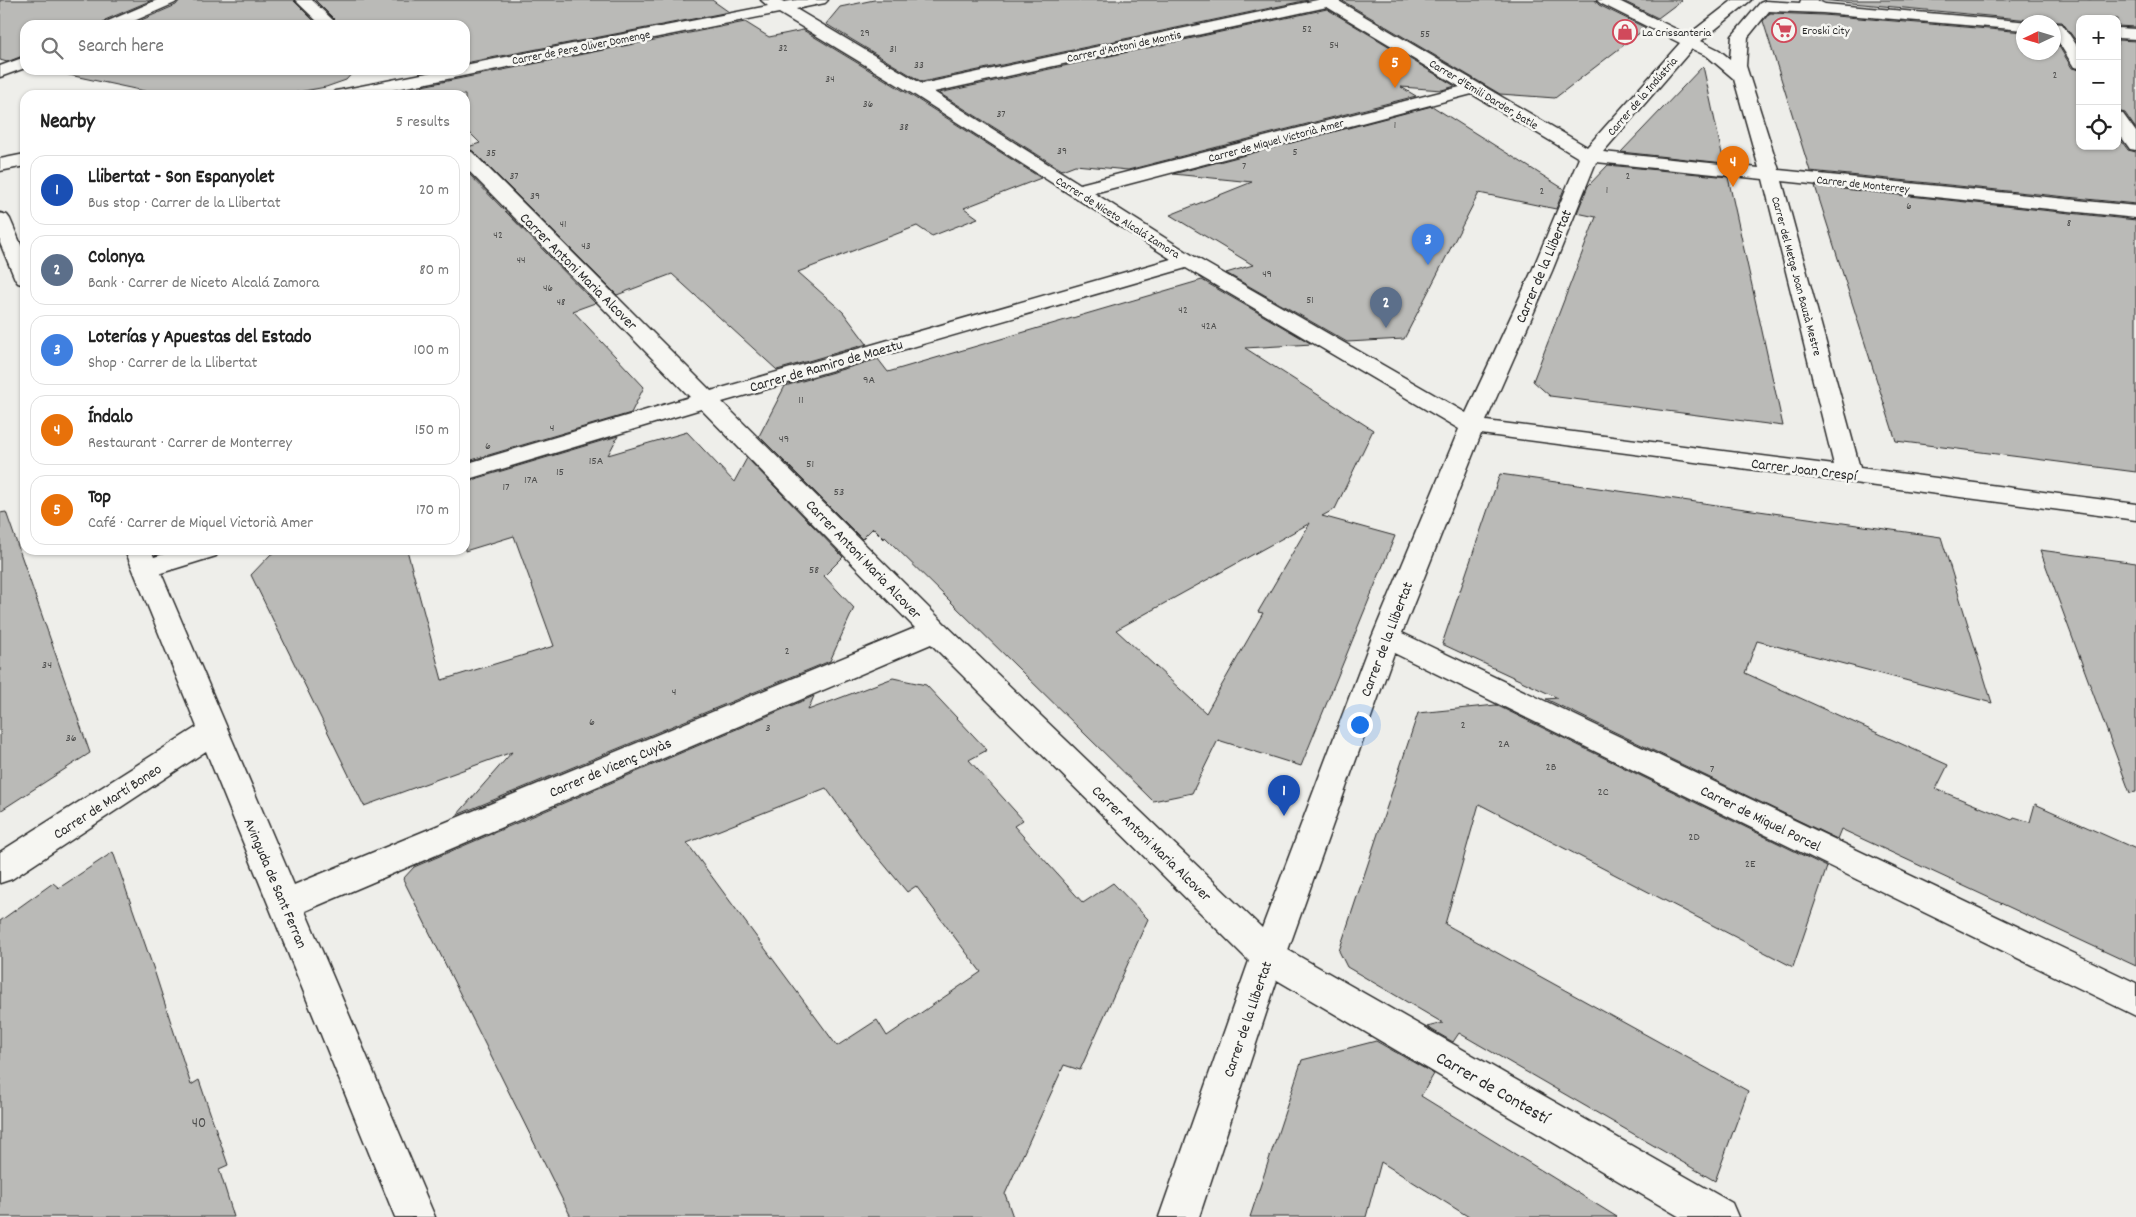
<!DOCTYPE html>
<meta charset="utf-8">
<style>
body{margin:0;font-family:Dekko,sans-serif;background:#f6f6f6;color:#222}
.controls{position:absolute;right:15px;top:15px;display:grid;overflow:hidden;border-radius:10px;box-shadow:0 1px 4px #0004}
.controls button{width:45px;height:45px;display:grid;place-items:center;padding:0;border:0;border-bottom:1px solid #e0e0e0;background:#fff;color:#222;font:25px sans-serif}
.compass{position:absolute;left:2016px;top:15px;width:45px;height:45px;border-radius:50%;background:#fff;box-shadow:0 1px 4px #0004;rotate:266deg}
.you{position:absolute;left:1359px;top:724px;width:18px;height:18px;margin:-12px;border:4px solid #fff;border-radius:50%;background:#1a73e8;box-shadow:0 0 0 8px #1a73e833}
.badge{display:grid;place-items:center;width:32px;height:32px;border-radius:50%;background:#d93025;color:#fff;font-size:16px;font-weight:700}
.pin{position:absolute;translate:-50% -41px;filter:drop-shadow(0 1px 2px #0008)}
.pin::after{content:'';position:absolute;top:26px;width:18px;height:15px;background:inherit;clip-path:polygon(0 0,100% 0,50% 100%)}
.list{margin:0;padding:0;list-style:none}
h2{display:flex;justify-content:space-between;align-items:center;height:65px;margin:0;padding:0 20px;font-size:21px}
h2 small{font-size:16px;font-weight:400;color:#767676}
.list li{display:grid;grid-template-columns:32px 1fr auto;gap:15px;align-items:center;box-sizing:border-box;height:70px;margin:0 10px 10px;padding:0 10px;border:1px solid #e0e0e0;border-radius:15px}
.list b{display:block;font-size:19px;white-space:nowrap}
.list p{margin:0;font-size:16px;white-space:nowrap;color:#767676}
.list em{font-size:16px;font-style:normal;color:#767676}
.icon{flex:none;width:28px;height:28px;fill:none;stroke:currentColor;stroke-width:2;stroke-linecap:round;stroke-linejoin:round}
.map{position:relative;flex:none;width:2136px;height:1217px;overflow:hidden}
.search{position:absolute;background:#fff;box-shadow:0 1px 4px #0004;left:20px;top:20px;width:450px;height:55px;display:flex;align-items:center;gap:12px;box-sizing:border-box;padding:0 18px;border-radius:15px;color:#767676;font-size:19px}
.panel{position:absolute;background:#fff;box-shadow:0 1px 4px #0004;left:20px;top:90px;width:450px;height:465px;border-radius:15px}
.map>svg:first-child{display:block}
</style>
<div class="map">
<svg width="2136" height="1217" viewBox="0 0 2136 1217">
<rect width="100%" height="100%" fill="#eeeeea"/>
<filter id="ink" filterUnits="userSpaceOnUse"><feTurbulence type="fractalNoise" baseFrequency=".02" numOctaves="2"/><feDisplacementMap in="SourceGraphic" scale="10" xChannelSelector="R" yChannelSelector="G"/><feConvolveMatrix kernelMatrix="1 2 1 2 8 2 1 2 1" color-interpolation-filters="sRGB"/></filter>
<g filter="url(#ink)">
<g fill="#babab7" stroke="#2b2b2b" fill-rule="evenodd">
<polygon points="0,0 152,0 105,20 102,25 25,25 25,55 7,62 0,60"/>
<polygon points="180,0 293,0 318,25 130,25 176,5"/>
<polygon points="315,0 712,0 729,12 465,63 465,25 340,25"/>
<polygon points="874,0 1308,0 922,82 826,24 840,7"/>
<polygon points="1341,0 1595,0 1599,5 1646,28 1555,98 1500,94"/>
<polygon points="1621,0 1682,0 1658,18"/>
<polygon points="1821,0 2136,0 2136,27 2117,26 2117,19 2080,19 2080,46 2062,22 2032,22 2030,20"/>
<polygon points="1327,9 1455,86 1442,90 1401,87 1416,96 1128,170 1075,165 1062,170 939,93"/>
<polygon points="1770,13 1823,15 2024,32 2024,52 2054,52 2054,38 2072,68 2080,70 2080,146 2117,146 2117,135 2128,150 2136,152 2136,204 1810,171 1763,21"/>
<polygon points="745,22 769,37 803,30 912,96 1041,178 964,208 978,218 932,236 917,226 798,272 843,312 867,344 777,370 672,274 617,295 473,151 465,148 480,143 465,128 465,95 432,95 422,86"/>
<polygon points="2117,40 2136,41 2136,129 2125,113 2117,111"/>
<polygon points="1703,66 1724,163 1621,152"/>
<polygon points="46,70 355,70 346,80 326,87 282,95 163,95"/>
<polygon points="1432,106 1564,189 1556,209 1479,193 1404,339 1347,342 1226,273 1253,265 1170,215 1252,182 1173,174"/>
<polygon points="1608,165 1728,177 1783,426 1550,396 1533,381 1596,217 1577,213 1588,186"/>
<polygon points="465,170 595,303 573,311 644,387 631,413 465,462"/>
<polygon points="1815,186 2136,220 2136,472 1896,441"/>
<path d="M1202,280L1312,344L1245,348L1373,430L1335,509L1322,516L1395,536L1301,766L1218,740L1192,793L1153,801L885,537L884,539L873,528L862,539L759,436L785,386L878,359L888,372ZM1310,523L1258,612L1263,613L1206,713L1116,630Z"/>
<polygon points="687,432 734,482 747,458 843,557 824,576 854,608 830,661 457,815 512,752 364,806 251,575 271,554 285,550 407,550 442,680 554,646 514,536 465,551 465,482 618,436 608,455"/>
<polygon points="1500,474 1941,537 1992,703 1757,641 1745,673 1948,765 1936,789 2012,820 2014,817 2030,822 2035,804 2136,849 2136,966 1841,829 1837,839 1546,699 1558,698 1442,644"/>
<polygon points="6,512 90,753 0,811 0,513"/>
<polygon points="2040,550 2136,563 2136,792 2130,793"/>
<path d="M893,678L926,685L987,750L969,760L1023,820L1014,826L1083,903L1113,883L1148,919L1080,1070L1064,1065L1005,1194L1013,1217H571L403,879L414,867L814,696L808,710ZM826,788L863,839L907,892L916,886L981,972L887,1036L877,1020L837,1046L687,843Z"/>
<polygon points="1496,705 1827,867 1793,967 1479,804 1445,924 1748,1091 1715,1181 1459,1033 1453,1042 1427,1027 1443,1023 1347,967 1339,951 1418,713"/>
<polygon points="113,852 154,970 191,1085 199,1080 228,1165 219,1169 234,1217 0,1217 0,921 53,883 59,888"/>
<polygon points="1376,1041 1434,1074 1421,1096 1617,1217 1469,1217 1381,1162 1366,1217 1250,1217 1302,1060"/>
</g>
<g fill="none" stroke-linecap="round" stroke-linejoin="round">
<defs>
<g id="minor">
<polygon points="157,0 178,0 175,3 125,25 104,25 106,22"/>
<polygon points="295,0 312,0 338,25 321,25"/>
<path d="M761,0H780L784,2L797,0H828L825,3L796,9L922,84L1317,0H1337L1587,147L1680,43L1600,3L1597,0H1617L1688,35L1733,0H1751L1701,41L1719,50L1730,59L1732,36L1760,3L1765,1L1800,3L1801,0H1816L1825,4L2030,22H2024V30L1823,13L1769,11L1748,37L1746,66L1779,170L2136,206V218L1782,181L1860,468L2136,504V520L1481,434L1402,633L2136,983V1016L1394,653L1288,950L1732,1203L1738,1217H1680L1277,980L1199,1217H1159L1249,961L931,644L305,911L435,1217H395L206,751L12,879L0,883V852L197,727L125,550H151L154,557L177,550H220L216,556L161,573L294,885L915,628L701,409L465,480V464L690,397L465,167V150L472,152L711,391L1171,259L913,94L779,13L367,95H332L335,91L341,90L442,70H465V65L768,6ZM1327,7L1460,87L1080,184L934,92ZM1692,49L1707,56L1734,79L1759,168L1603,152ZM1472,94L1579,158L1532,271L1466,413L1195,257L1094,193ZM1596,162L1763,179L1834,465L1486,421L1552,271ZM1186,268L1459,429L1372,637L1262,928L945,624L722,402Z"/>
<polygon points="2054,23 2062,24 2080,50 2080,68 2074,67 2054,35"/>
<polygon points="2117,28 2136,29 2136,39 2117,38"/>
<polygon points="25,57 25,68 0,77 0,66"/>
<polygon points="2117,113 2123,114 2136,132 2136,150 2130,149 2117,131"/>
<polygon points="25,154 25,166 0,171 0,159"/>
<polygon points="0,213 7,215 10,219 25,254 25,285 18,283 15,279 0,243"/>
</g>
</defs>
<use href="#minor" stroke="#2b2b2b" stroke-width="3"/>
<use href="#minor" fill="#f6f6f2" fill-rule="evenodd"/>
</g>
</g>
<defs>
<symbol id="supermarket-ring" viewBox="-11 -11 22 22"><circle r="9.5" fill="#f6f6f2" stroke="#d1495b" stroke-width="1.5"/><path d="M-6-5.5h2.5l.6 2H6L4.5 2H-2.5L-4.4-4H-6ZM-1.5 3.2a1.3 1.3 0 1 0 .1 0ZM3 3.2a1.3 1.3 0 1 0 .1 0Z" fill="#d1495b"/></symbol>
<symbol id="shop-ring" viewBox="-11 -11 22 22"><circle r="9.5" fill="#f6f6f2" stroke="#d1495b" stroke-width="1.5"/><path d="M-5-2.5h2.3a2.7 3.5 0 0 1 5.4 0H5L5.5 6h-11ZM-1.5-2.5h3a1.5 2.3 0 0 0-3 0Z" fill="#d1495b"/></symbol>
</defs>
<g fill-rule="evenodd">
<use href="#supermarket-ring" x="1770" y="16" width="28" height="28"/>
<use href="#shop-ring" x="1611" y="18" width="28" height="28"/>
</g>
<g text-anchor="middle" stroke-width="5" stroke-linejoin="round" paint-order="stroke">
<g font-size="11" fill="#4f4f4e">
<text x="1307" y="32">52</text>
<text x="865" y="36">29</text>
<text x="1425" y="37">55</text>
<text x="1334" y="48">54</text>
<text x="783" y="51">32</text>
<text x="893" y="52">31</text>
<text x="919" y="68">33</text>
<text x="2055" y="78">2</text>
<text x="830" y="82">34</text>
<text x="868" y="107">36</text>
<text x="1001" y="117">37</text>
<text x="1395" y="128">1</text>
<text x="904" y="130">38</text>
<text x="1062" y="154">39</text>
<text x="1295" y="155">5</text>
<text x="491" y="156">35</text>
<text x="1244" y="169">7</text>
<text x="514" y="179">37</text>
<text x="1628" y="179">2</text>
<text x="1607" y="193">1</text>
<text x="1542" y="194">2</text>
<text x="535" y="199">39</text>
<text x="1909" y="209">6</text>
<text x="2069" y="226">8</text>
<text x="563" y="227">41</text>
<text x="498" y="238">42</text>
<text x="586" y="249">43</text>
<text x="521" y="263">44</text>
<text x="1267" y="277">49</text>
<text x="548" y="291">46</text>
<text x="1310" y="303">51</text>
<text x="561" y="305">48</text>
<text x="1183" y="313">42</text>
<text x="1209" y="329">42A</text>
</g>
<g font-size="12" fill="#2b2b2b" stroke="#f6f6f2" text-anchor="start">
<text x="1802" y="34">Eroski City</text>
<text x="1642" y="36">La Crissanteria</text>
</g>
<g font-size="12" fill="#2b2b2b" stroke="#f6f6f2">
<text transform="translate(1124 46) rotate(-12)" y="4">Carrer d'Antoni de Montis</text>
<text transform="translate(581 47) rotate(-11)" y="4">Carrer de Pere Oliver Domenge</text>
<text transform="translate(1484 94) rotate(31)" y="4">Carrer d'Emili Darder, batle</text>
<text transform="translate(1642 96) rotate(-49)" y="4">Carrer de la Indústria</text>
<text transform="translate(1276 140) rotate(-15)" y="4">Carrer de Miquel Victorià Amer</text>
<text transform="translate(1863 184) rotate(6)" y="4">Carrer de Monterrey</text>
<text transform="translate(1118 217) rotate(32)" y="4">Carrer de Niceto Alcalá Zamora</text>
<text transform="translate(1797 276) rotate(75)" y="4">Carrer del Metge Joan Bauzà Mestre</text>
</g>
<g font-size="12" fill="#4f4f4e">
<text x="869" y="383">9A</text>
<text x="801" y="403">11</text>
<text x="552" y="431">4</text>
<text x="784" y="442">49</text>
<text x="488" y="449">6</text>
<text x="596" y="464">15A</text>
<text x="810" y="467">51</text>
<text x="560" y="475">15</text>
<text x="531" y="483">17A</text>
<text x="506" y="490">17</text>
<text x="839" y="495">53</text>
<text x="814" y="573">58</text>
<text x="787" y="654">2</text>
<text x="47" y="668">34</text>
<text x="674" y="695">4</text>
<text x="592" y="725">6</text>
<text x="1463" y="728">2</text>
<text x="768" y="731">3</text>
<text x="71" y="741">36</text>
<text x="1504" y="747">2A</text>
<text x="1551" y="770">2B</text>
<text x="1712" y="772">7</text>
<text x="1603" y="795">2C</text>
<text x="1694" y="840">2D</text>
<text x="1750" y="867">2E</text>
</g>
<g font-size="15" fill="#2b2b2b" stroke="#f6f6f2">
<text transform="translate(1543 266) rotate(-67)" y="5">Carrer de la Llibertat</text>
<text transform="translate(579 271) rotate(45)" y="5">Carrer Antoni Maria Alcover</text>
<text transform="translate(826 365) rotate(-16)" y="5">Carrer de Ramiro de Maeztu</text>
<text transform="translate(1804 469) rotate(7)" y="5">Carrer Joan Crespí</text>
<text transform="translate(864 559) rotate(46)" y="5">Carrer Antoni Maria Alcover</text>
<text transform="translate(1386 639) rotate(-69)" y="5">Carrer de la Llibertat</text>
<text transform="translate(610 767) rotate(-23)" y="5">Carrer de Vicenç Cuyàs</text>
<text transform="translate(107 801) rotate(-33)" y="5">Carrer de Martí Boneo</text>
<text transform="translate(1761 818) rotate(26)" y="5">Carrer de Miquel Porcel</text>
<text transform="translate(1152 843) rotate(44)" y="5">Carrer Antoni Maria Alcover</text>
<text transform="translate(276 883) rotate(67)" y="5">Avinguda de Sant Ferran</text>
<text transform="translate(1247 1019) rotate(-71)" y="5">Carrer de la Llibertat</text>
</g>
<g font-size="15" fill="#4f4f4e">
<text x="199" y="1127">40</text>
</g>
<g font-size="18" fill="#2b2b2b" stroke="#f6f6f2">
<text transform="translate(1493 1087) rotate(30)" y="6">Carrer de Contestí</text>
</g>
</g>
</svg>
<div class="controls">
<button>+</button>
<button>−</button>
<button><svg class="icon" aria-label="locate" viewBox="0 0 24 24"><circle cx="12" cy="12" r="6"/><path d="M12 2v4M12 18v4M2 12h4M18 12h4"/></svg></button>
</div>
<svg class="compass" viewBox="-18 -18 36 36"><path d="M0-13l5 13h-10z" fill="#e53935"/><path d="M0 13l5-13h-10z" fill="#767676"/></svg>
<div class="you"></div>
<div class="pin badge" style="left:1284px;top:816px;background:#1a4fb4">1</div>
<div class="pin badge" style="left:1386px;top:328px;background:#5c6f8a">2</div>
<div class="pin badge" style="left:1428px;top:265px;background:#3f7fe0">3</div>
<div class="pin badge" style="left:1733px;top:187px;background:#e8710a">4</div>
<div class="pin badge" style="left:1395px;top:88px;background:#e8710a">5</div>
<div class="search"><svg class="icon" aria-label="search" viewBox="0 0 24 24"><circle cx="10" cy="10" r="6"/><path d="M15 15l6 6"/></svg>Search here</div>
<section class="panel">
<h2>Nearby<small>5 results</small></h2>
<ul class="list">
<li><span class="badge" style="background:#1a4fb4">1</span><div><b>Llibertat - Son Espanyolet</b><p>Bus stop · Carrer de la Llibertat</p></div><em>20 m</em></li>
<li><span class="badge" style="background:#5c6f8a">2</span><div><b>Colonya</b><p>Bank · Carrer de Niceto Alcalá Zamora</p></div><em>80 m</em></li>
<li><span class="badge" style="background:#3f7fe0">3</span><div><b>Loterías y Apuestas del Estado</b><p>Shop · Carrer de la Llibertat</p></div><em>100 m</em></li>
<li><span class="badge" style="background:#e8710a">4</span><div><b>Índalo</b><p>Restaurant · Carrer de Monterrey</p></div><em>150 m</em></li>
<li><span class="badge" style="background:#e8710a">5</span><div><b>Top</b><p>Café · Carrer de Miquel Victorià Amer</p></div><em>170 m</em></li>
</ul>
</section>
</div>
